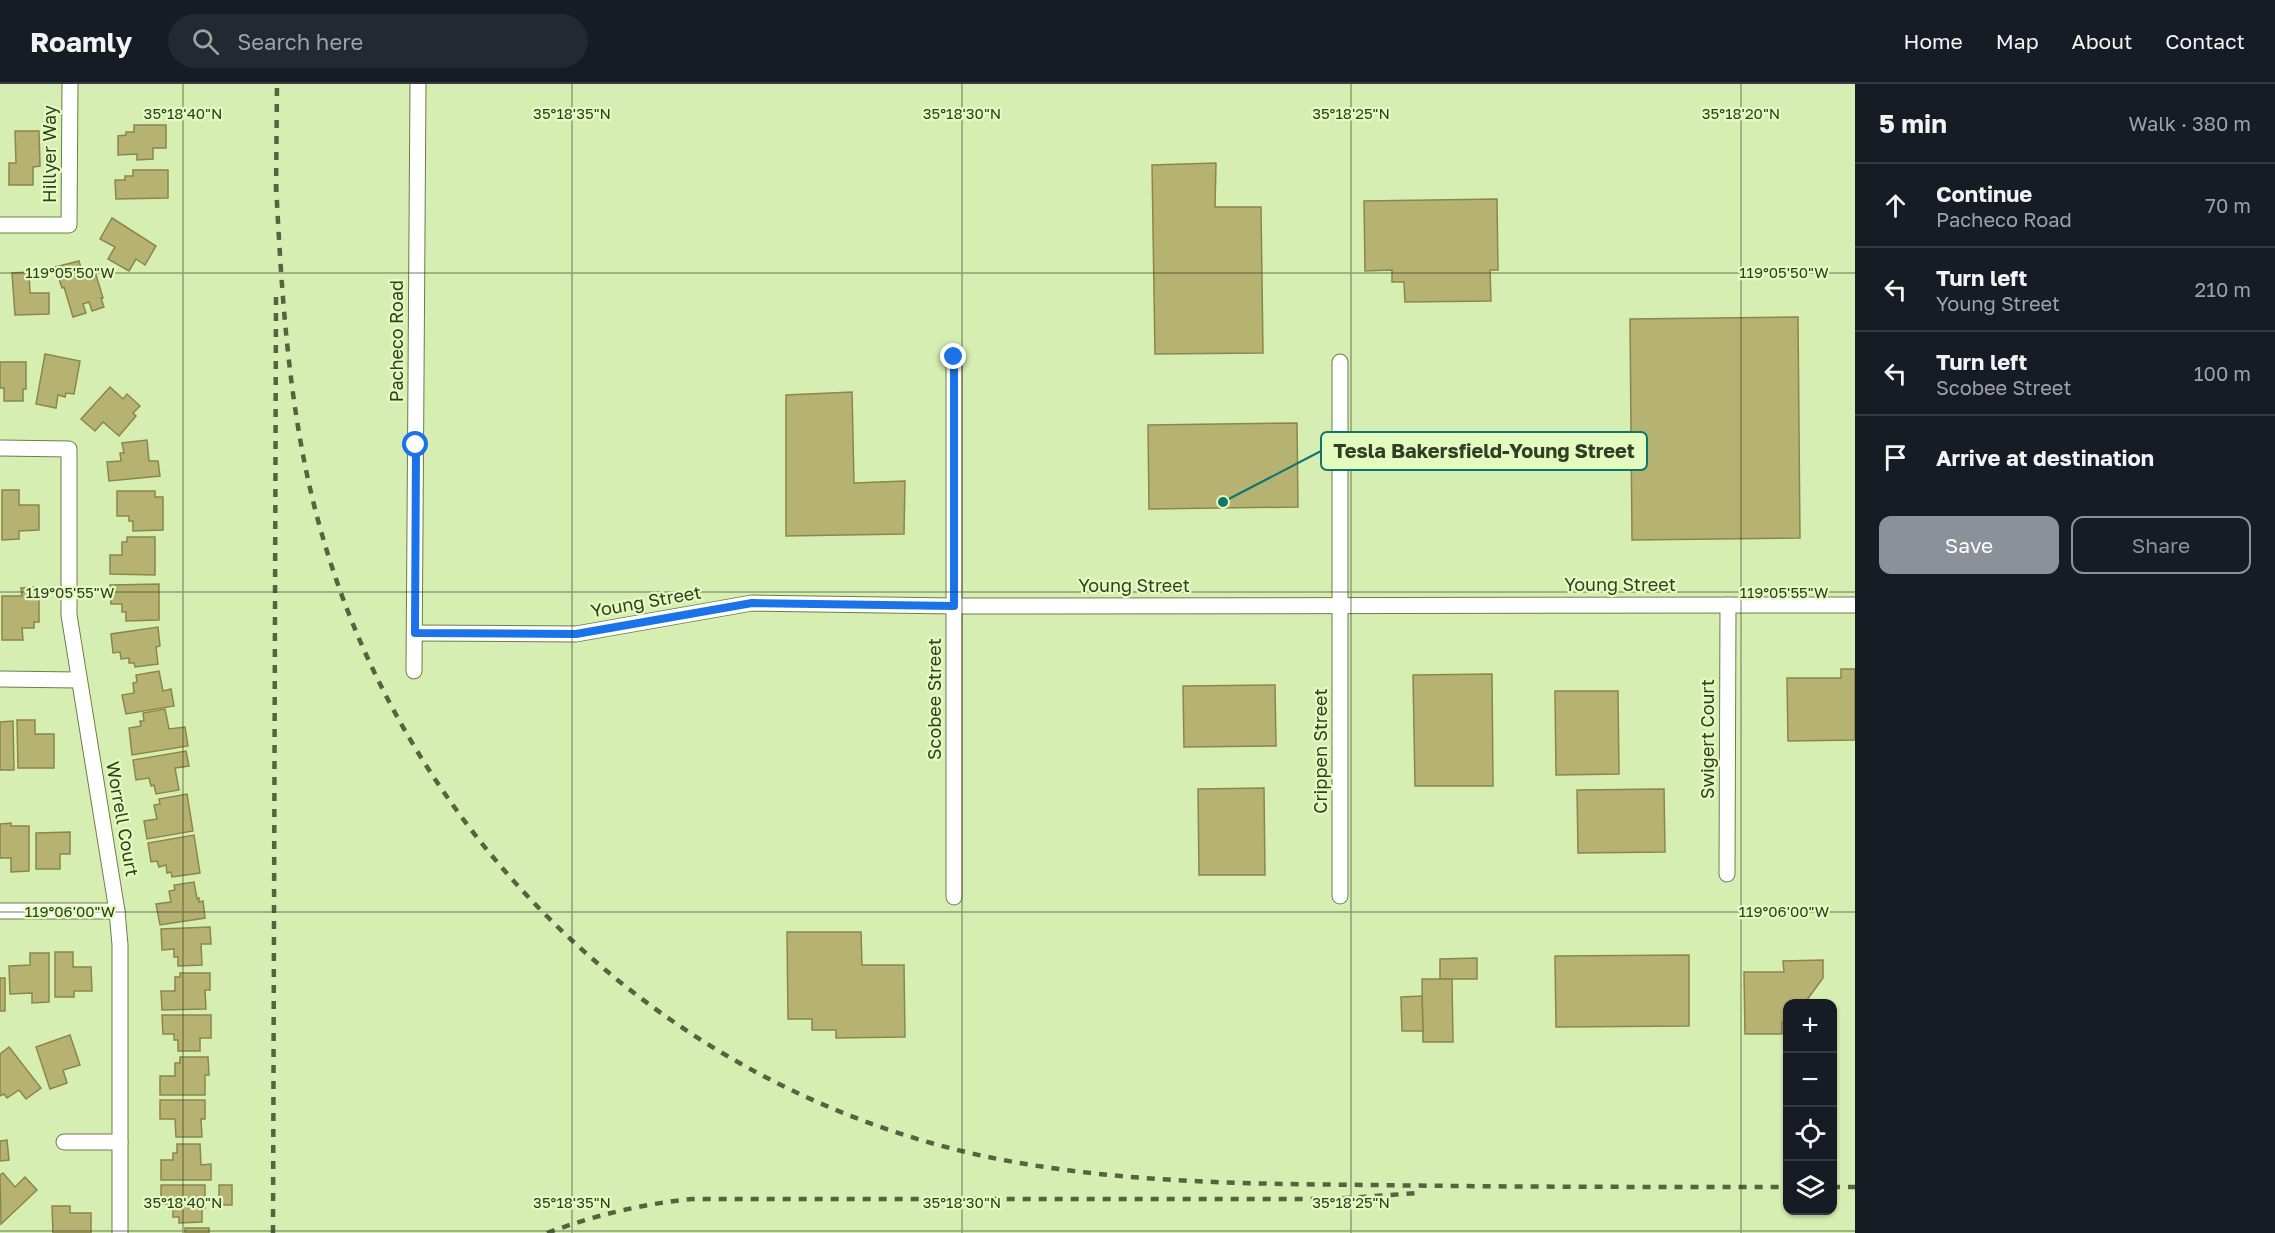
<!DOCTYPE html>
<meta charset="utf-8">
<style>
body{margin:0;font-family:"Golos Text",sans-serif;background:#242831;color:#f1f3f6}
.controls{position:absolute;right:18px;bottom:18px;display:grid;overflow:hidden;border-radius:12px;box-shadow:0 2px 4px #0004}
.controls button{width:54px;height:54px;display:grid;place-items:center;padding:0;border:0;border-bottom:2px solid #363941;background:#171b24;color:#f1f3f6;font:30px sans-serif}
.stop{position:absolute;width:18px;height:18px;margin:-14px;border:4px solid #1a73e8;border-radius:50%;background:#fff}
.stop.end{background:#1a73e8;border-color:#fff;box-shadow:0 2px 6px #0008}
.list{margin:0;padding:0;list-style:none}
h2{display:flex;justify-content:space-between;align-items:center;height:78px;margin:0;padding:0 24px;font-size:26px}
h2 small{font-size:20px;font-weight:400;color:#9ea1a6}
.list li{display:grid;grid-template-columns:39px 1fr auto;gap:18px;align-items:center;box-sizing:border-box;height:84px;padding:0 24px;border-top:2px solid #363941}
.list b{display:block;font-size:22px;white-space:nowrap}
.list p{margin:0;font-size:20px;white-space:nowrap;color:#9ea1a6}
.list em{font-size:20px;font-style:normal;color:#9ea1a6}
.actions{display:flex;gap:12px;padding:18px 24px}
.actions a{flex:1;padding:14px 0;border:2px solid #8c9099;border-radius:12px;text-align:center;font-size:21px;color:#8c9099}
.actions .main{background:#8c9099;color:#fff}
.icon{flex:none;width:33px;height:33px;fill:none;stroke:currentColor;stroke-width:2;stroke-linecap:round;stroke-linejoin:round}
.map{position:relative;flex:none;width:1855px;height:1149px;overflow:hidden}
header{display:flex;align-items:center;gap:36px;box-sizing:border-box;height:84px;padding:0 30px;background:#171b24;border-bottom:2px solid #363941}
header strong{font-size:28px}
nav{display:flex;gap:33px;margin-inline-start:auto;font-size:21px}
.search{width:420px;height:54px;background:#242831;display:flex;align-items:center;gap:15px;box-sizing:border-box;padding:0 21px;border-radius:33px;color:#9ea1a6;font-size:22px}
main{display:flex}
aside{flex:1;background:#171b24}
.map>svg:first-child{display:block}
</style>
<header>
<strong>Roamly</strong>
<div class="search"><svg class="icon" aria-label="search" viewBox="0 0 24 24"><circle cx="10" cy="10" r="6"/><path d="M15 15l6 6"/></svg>Search here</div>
<nav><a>Home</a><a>Map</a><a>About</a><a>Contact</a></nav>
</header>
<main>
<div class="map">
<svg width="1855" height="1149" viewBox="0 0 1855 1149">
<rect width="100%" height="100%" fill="#d6eeb1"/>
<g fill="#b5b272" stroke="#8b8749" stroke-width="1.5">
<polygon points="134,41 166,41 166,64 153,64 153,75 137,76 137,70 118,71 118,52 126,51 126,48 134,48"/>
<polygon points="15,47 39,47 40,82 33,83 33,101 9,101 9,79 16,79"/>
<polygon points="1216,79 1215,123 1261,123 1263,269 1155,270 1152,81"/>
<polygon points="133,86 168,86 168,114 116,115 115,96 125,96 125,92 133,92"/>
<polygon points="1497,115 1498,186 1490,186 1491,217 1405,218 1404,198 1392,198 1392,186 1365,187 1364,117"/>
<polygon points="112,134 156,162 145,181 136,175 129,187 108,175 115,163 100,155"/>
<polygon points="79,177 84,194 96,191 103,214 101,214 104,223 92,227 89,218 83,220 86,229 73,233 64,203 62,204 55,183"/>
<polygon points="29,188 30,209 49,209 49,230 15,231 12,189"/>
<polygon points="1798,233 1800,454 1632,456 1630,235"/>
<polygon points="45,270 80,277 74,310 66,309 65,313 58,311 56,324 36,320"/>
<polygon points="0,278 26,278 26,305 23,305 23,317 4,317 4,304 0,304"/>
<polygon points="110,303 123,315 127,310 140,322 133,329 136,332 119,352 103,338 95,347 81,335"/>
<polygon points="852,308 854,399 905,397 904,450 786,452 786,311"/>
<polygon points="1297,339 1298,423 1149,425 1148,341"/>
<polygon points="147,356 149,377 158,377 160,392 109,397 107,378 121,377 120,369 124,369 122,359"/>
<polygon points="2,406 19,406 19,421 39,421 39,446 19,447 19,455 2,456"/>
<polygon points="117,407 155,407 155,413 163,413 163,446 133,447 133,437 129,437 129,432 117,432"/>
<polygon points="127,453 155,453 155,491 110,490 110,471 122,471 122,458 127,458"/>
<polygon points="159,500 159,536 126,537 126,528 122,528 122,520 111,520 110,501"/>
<polygon points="34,503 34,515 39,515 39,538 34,538 34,544 22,544 23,556 2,556 2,512 22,512 21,504"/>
<polygon points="158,543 160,562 156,563 158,580 135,583 134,579 129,579 129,574 121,575 120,568 113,569 111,550"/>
<polygon points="1841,585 1855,585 1855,656 1788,657 1787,594 1841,594"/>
<polygon points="159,587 163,607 171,605 174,622 126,630 122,611 134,609 133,599 137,598 136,591"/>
<polygon points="1492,590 1493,702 1415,702 1413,591"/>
<polygon points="1275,601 1276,662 1184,663 1183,602"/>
<polygon points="1555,607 1618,607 1619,690 1556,691"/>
<polygon points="165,625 169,645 185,643 188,662 132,671 129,644 141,642 140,637 144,637 143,629"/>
<polygon points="17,636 35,636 35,650 54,650 54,684 18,684"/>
<polygon points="13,637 14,686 0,686 0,638"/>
<polygon points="186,667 189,682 175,684 179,706 156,710 154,701 151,702 149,694 136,696 133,676"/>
<polygon points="1264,704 1265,791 1199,791 1198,705"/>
<polygon points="1664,705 1665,768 1578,769 1577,706"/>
<polygon points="187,710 193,747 147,755 144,737 157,735 154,721 160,720 159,715"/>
<polygon points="11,739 11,742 29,742 29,787 11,788 11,774 0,774 0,740"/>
<polygon points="70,748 70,770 60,770 60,785 36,785 36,749"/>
<polygon points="194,751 200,789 172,793 171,788 167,789 166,781 159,783 157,777 151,778 148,759"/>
<polygon points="194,798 197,815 199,814 199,818 203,817 205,834 160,841 156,820 171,818 169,807 175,806 174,801"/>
<polygon points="210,843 211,860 201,860 202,881 178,882 178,873 174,873 174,865 162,866 161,845"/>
<polygon points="787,848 861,848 862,881 904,881 905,953 836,954 836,946 812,946 812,935 788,935"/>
<polygon points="55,868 73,868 73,883 91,883 92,907 74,907 74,913 55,913"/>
<polygon points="30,869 49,869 49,918 32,919 32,909 10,910 9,882 30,881"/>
<polygon points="1689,871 1689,942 1556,943 1555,872"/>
<polygon points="1477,874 1477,895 1440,895 1440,875"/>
<polygon points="1823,876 1823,894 1804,920 1788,920 1788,938 1782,938 1782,950 1745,950 1744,888 1784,888 1783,877"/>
<polygon points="180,889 210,889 210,906 205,906 206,925 162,926 161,907 175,907 175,893 180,893"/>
<rect x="0" y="894" width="5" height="33"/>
<polygon points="1422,895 1452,895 1453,958 1423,958"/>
<polygon points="1422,912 1423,947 1402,947 1401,913"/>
<polygon points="162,931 211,931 211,954 200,954 200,967 178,967 178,956 174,956 174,950 163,950"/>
<polygon points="70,951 80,981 63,986 67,999 50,1005 36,963"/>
<polygon points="9,963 41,1004 26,1015 19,1006 7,1014 4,1010 0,1012 0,970"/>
<polygon points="180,973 208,973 209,991 205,991 205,1011 160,1011 160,992 175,992 175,979 180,979"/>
<polygon points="160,1016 205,1016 205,1035 201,1035 202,1053 176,1053 175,1035 160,1035"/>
<polygon points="7,1056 9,1076 0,1077 0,1057"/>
<polygon points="177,1060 200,1060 201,1081 211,1080 211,1096 161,1096 161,1076 173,1076 173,1069 177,1069"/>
<polygon points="3,1089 15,1103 25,1093 37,1106 1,1140 0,1091"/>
<polygon points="161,1101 205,1101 205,1124 202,1124 202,1138 179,1139 179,1133 173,1133 173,1120 161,1120"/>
<rect x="219" y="1101" width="13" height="20"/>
<polygon points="52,1122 70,1122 70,1129 91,1129 91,1149 53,1149"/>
<rect x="185" y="1144" width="24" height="5"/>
</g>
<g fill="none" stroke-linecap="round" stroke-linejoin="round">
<defs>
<g id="street">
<polyline points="0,141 69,141 70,0"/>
<polyline points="954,273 954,813"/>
<polyline points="1340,278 1340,812"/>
<polyline points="0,364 69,365 69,531 117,827 120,861 120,1149"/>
<polyline points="415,549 576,550 752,519 954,522 1855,521"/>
<polyline points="414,587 418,0"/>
<polyline points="0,595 78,596"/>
<polyline points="1727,790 1728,521"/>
<polyline points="0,827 117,827"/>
<polyline points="64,1058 120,1058"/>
</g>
</defs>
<use href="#street" stroke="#6a7f47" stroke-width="17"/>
<use href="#street" stroke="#fff" stroke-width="15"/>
<g stroke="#566242" stroke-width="4.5" stroke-dasharray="8 8" stroke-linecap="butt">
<path d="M276,100C282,216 289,335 321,447C412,770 683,1019 1014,1078C1132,1099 1253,1100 1373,1101C1511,1103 1649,1103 1788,1103"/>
<polyline points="276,108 277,0"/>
<polyline points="1832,1103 1855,1103"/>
<polyline points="273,1149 276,210"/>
<path d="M547,1149C595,1131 642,1120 692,1115H1333L1418,1109"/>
</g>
</g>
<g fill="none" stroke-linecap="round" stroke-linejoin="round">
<polyline stroke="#1a73e8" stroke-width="8" points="416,361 415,549 576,550 752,519 954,522 954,273"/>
</g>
<path fill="none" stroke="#333c24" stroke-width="1.5" stroke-opacity="0.45" d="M183,0V1149M572,0V1149M962,0V1149M1351,0V1149M1741,0V1149M0,189H1855M0,508H1855M0,828H1855M0,1147H1855"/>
<g text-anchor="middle" stroke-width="4.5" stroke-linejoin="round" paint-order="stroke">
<g font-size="18" fill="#333c24" stroke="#e3fbbe">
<text transform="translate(50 70) rotate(-90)" y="6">Hillyer Way</text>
<text transform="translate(397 257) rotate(-90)" y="6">Pacheco Road</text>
<text x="1620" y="507">Young Street</text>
<text x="1134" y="508">Young Street</text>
<text transform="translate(646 518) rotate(-10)" y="6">Young Street</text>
<text transform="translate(935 615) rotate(-90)" y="6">Scobee Street</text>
<text transform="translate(1708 655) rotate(-90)" y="6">Swigert Court</text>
<text transform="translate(1321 667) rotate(-90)" y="6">Crippen Street</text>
<text transform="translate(122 735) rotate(80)" y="6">Worrell Court</text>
</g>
</g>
<g font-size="15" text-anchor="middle" fill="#333c24" stroke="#e3fbbe" stroke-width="4.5" stroke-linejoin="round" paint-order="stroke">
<text x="183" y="35">35°18'40"N</text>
<text x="572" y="35">35°18'35"N</text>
<text x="962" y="35">35°18'30"N</text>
<text x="1351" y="35">35°18'25"N</text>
<text x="1741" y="35">35°18'20"N</text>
<text x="1784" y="194">119°05'50"W</text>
<text x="70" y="194">119°05'50"W</text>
<text x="1784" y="514">119°05'55"W</text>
<text x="70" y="514">119°05'55"W</text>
<text x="1784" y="833">119°06'00"W</text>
<text x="70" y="833">119°06'00"W</text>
<text x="183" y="1124">35°18'40"N</text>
<text x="572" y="1124">35°18'35"N</text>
<text x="962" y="1124">35°18'30"N</text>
<text x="1351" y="1124">35°18'25"N</text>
</g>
<path fill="none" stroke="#0f766e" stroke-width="2" d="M1223 418L1321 367"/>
<circle fill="#0f766e" stroke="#e3fbbe" stroke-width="2" cx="1223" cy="418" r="6"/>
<rect fill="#e3fbbe" stroke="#0f766e" stroke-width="2" x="1321" y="348" width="326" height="38" rx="6"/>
<g font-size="20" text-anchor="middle" font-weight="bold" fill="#333c24">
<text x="1484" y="374">Tesla Bakersfield-Young Street</text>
</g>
</svg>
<div class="controls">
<button>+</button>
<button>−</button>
<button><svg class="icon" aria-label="locate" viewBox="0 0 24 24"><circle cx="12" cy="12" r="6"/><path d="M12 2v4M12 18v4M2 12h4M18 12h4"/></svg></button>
<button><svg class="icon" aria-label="layers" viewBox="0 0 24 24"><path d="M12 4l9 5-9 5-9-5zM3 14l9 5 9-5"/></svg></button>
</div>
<div class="stop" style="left:416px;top:361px"></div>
<div class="stop end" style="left:954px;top:273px"></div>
</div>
<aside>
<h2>5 min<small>Walk · 380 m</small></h2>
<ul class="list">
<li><svg class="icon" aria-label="ahead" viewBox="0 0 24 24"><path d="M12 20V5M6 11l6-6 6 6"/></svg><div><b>Continue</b><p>Pacheco Road</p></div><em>70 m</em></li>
<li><svg class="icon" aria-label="left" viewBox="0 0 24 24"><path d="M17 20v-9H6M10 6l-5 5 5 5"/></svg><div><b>Turn left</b><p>Young Street</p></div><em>210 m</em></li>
<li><svg class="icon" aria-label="left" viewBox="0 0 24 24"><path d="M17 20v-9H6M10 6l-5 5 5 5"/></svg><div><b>Turn left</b><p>Scobee Street</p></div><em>100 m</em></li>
<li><svg class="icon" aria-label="arrive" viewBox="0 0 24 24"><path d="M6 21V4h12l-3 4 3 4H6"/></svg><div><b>Arrive at destination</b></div></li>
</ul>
<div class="actions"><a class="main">Save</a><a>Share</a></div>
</aside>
</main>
